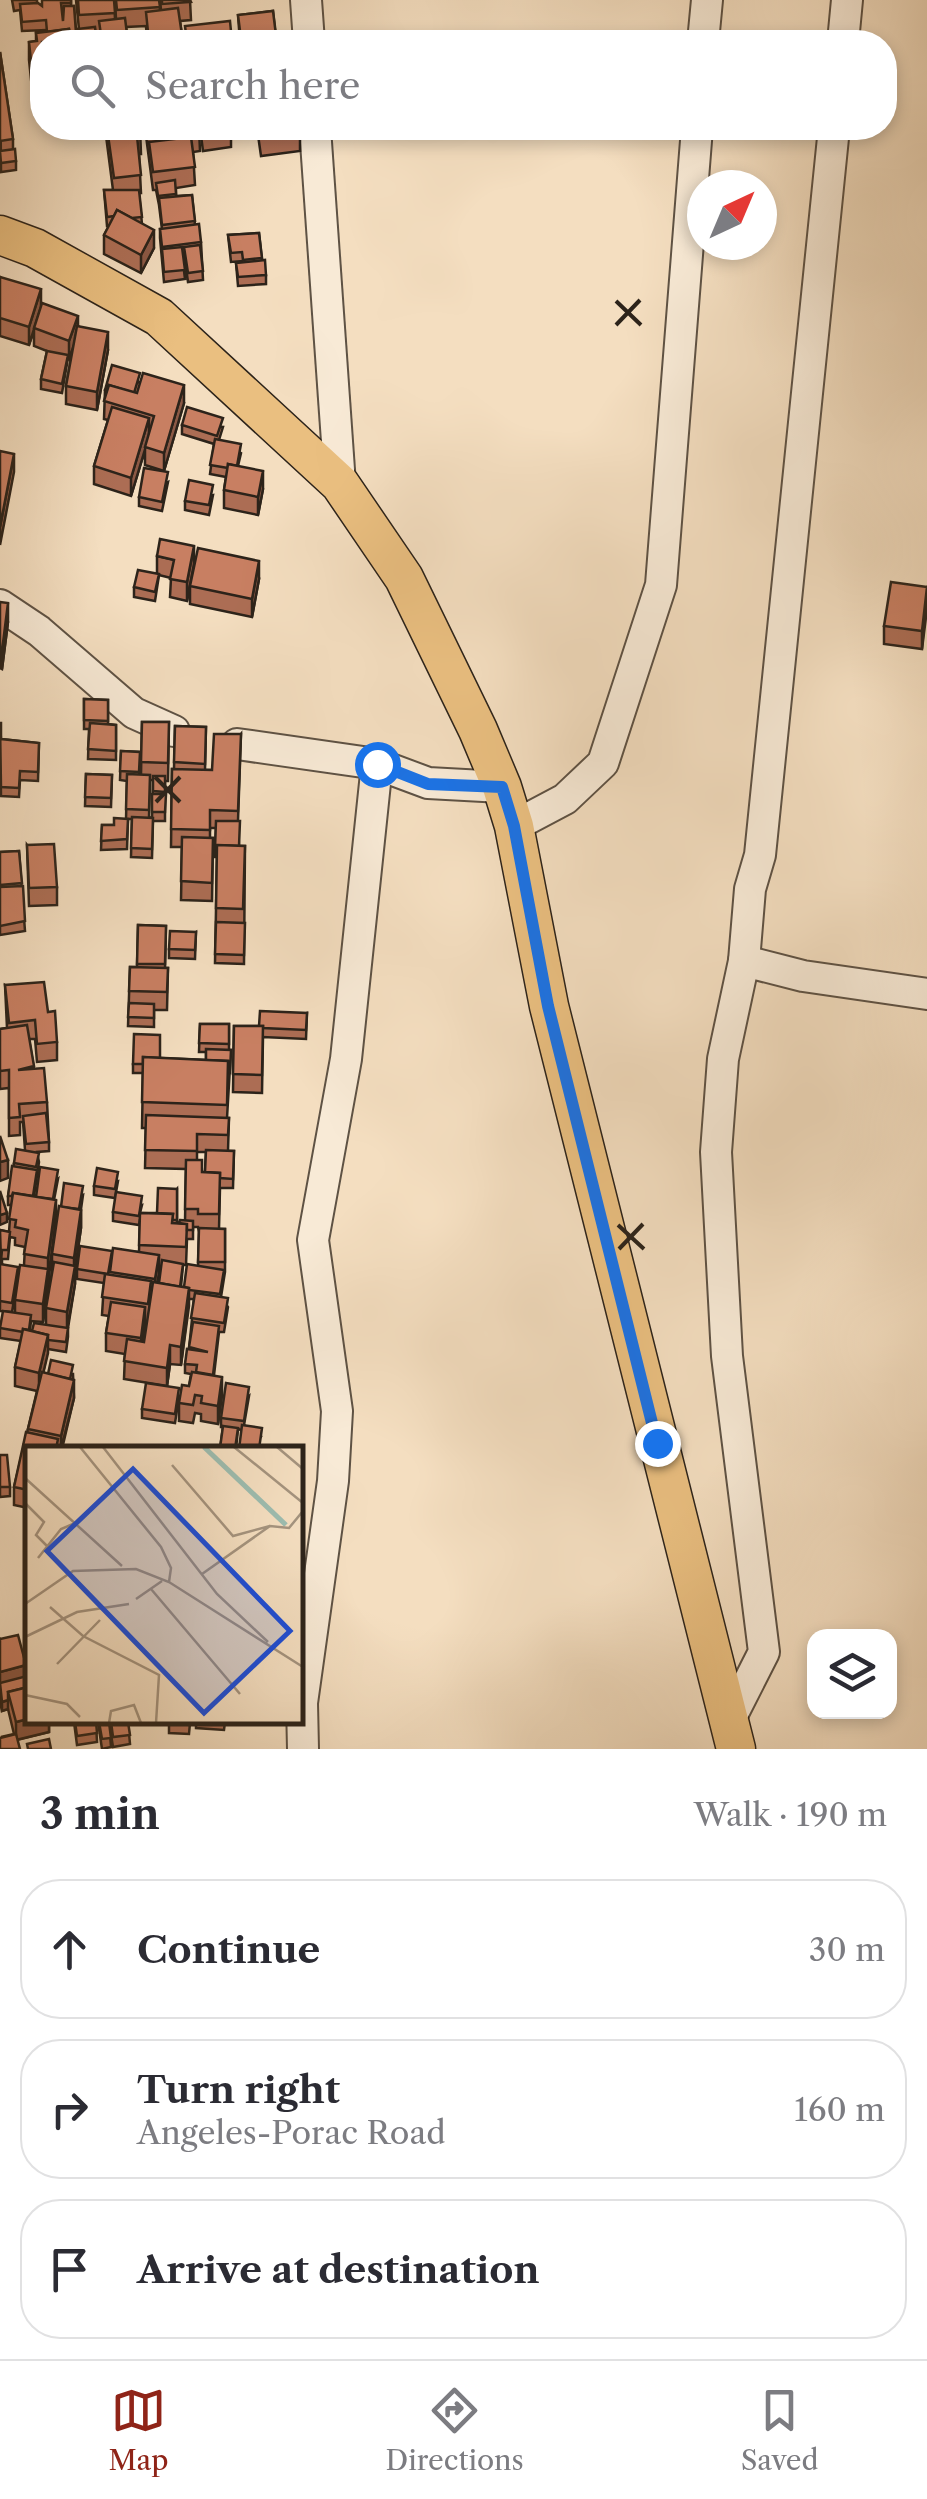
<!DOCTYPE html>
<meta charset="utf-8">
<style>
body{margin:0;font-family:"Libre Caslon Text",serif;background:#f2f2f3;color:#2b2b33}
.controls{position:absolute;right:30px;bottom:30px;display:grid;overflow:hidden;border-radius:20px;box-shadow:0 5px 15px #0003}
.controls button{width:90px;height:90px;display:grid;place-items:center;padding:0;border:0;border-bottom:2px solid #e1e1e2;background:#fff;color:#2b2b33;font:50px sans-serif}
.compass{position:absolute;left:687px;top:170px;width:90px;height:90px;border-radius:50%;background:#fff;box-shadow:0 5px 15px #0003;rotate:44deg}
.stop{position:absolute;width:30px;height:30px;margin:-22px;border:8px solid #1a73e8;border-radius:50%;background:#fff}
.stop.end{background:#1a73e8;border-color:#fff;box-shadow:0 2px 10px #0008}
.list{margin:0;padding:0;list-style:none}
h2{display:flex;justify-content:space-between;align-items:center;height:130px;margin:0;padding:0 40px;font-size:42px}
h2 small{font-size:32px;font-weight:400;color:#7c7c81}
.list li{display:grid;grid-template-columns:65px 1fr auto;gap:30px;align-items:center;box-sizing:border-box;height:140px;margin:0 20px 20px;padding:0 20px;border:2px solid #e1e1e2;border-radius:40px}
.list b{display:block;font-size:38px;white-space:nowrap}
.list p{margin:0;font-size:32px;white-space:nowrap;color:#7c7c81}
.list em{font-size:32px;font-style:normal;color:#7c7c81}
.icon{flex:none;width:55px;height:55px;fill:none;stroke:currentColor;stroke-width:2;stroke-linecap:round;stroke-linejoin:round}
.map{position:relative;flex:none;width:927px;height:1749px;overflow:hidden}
.search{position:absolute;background:#fff;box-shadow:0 5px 15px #0003;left:30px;right:30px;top:30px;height:110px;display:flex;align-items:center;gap:25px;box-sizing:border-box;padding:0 35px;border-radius:40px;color:#7c7c81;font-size:38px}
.sheet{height:610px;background:#fff}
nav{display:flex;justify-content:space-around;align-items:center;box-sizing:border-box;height:140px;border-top:2px solid #e1e1e2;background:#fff;font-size:28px;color:#7c7c81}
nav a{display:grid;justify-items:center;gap:5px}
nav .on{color:#8f2418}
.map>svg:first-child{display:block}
</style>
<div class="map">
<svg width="927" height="1749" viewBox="0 0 927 1749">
<rect width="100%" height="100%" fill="#f4dec0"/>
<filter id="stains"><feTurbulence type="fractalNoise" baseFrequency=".002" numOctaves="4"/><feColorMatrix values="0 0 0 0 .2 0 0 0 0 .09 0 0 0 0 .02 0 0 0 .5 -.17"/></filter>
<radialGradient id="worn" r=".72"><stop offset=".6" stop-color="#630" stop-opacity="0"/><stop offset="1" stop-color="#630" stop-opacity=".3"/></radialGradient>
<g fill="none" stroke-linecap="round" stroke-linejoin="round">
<defs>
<g id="minor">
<polyline points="306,0 309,42"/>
<polyline points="703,42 707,0"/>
<polyline points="843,42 847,0"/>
<polyline points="315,128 340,484"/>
<polyline points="0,605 39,631 134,713 174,731"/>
<polyline points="237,744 377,764 428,783 502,787"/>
<polyline points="514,826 565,799 603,763 661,585 697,128"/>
<polyline points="744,961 803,976 927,994"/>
<polyline points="729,1721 764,1652 727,1356 716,1152 723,1059 744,961 750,889 760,855 834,128"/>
<polyline points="303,1749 302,1703 333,1481 337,1411 313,1240 346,1059 377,764"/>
</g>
<polyline id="major" points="0,235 35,248 159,317 340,484 404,578 478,730 502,787 514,826 549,1006 736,1749"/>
</defs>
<use href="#minor" stroke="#5e5244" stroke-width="34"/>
<use href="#major" stroke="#2c231a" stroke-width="41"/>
<use href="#minor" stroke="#f8ead6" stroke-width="30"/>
<use href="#major" stroke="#eabf80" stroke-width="38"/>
</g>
<g fill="#ac6d54" stroke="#2c231a" stroke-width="2.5" fill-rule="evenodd">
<polygon points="12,0 37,0 37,3 41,5 71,0 71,6 74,6 77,42 42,42 42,88 32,89 29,60 29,42 36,41 36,33 46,32 46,30 22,31 20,10 14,11"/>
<polygon points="76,0 114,0 115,19 116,19 115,0 159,0 160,10 161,10 160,0 190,0 191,20 180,21 183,42 147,42 146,26 126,27 128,42 100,42 99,32 96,32 97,42 78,42 77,29 79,29"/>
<polygon points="273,11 276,39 293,42 240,42 238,15"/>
<polygon points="0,52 13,139 13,149 16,161 16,170 1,172"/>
<polygon points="105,128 140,128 141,154 139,154 141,193 139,193 142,224 154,248 141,273 104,254 104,235 109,226 107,226 104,190 113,190"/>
<polygon points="145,128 199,128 200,151 193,152 195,185 176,188 176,196 192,195 195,225 201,242 203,280 188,282 184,253 182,254 185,279 164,282 160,238 160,229 162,229 159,205 156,190 153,190"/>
<polygon points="200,128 231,128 231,147 203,151"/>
<polygon points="257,128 300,128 300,151 261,156"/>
<polygon points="259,233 262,260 266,275 266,284 238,286 236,263 242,262 242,261 231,262 228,235"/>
<polygon points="0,277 40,309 78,326 108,350 97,410 66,404 66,386 73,347 69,359 68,358 62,393 41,389 41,379 47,351 34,346 34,330 29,345 0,336"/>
<polygon points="140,382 184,403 164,471 145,465 145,450 131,496 94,484 94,466 108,420 104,419 105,390"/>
<polygon points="182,425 223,427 219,440 241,453 238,466 263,489 258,515 224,508 224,490 226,477 210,474 214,444 182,434"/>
<polygon points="168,482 162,511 139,506 139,497"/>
<polygon points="213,495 209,515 185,510 185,501"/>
<polygon points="157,556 194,564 187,601 170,597 171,578 159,575 155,601 134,597 134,587 157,573"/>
<polygon points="259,579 252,617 190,604 190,586"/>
<polygon points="927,587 922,649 884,644 884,626"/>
<polygon points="0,602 8,622 2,669 0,668"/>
<polygon points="84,699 108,700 108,724 116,725 116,760 88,759 89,729 84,729"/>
<path d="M142,722H169L168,781H165V821H153L152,858L131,857L132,819H128L127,849L101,850L102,825H114L126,819L127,781L120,780L121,751L140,752L139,775H141ZM150,780H153L152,818L149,817Z"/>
<polygon points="0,723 1,739 39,743 38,781 20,780 19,797 1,796"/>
<polygon points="175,726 206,727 205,770 212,770 241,734 238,821 239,846 245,846 244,964 215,963 217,857 215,857 216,828 210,828 210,838 213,838 212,901 181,900 182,847 171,847 172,769 174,769"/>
<polygon points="86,774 112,775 111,807 85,806"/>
<polygon points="27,845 57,887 57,905 29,906"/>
<polygon points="19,851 25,931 0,935 0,852"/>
<polygon points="138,925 166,926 165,968 168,968 167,1010 154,1010 154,1027 128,1026 130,967 137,967"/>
<polygon points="196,932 195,959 169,958 169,949"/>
<polygon points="5,985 48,1012 57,1042 57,1060 37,1062 35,1039 29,1039 34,1069 47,1102 49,1142 49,1151 37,1152 39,1162 34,1196 36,1197 58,1179 54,1200 56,1218 43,1322 31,1321 30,1331 46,1325 46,1308 52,1272 52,1254 61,1207 83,1195 81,1209 81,1228 75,1269 75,1284 68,1328 68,1337 66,1352 48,1349 43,1373 73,1374 74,1398 62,1449 28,1449 28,1508 14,1505 14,1487 37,1391 15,1386 15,1367 21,1341 0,1338 0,1328 15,1313 15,1300 24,1265 25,1247 15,1245 15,1238 10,1237 8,1259 2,1259 2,1264 18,1276 12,1312 0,1311 0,1230 9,1232 11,1205 8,1205 8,1196 14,1163 25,1150 23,1122 20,1122 20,1135 9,1136 9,1088 0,1089 0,1029 7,1028"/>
<polygon points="307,1013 306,1039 263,1037 262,1093 233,1092 234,1026 259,1026"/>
<path d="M200,1024H229V1050H231L227,1118H229L228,1151H234L233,1188H220L219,1229H225V1272L221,1297L228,1307L224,1332H219L214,1375L222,1395L218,1424L201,1421V1414L195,1413L193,1423L179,1421V1403L189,1386L191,1374L185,1373V1364L189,1349L194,1299H189L181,1365L170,1364L167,1386L124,1379L125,1354L106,1351V1333L109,1316L102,1315L104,1283L77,1279V1269L112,1251L139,1252L140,1219L139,1225L113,1221V1212L142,1205L140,1213H157L177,1189V1223L185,1221L186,1169L145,1168L146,1128H142L143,1073H133V1064L160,1058L206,1060V1052H199ZM197,1152H206L205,1172H202L197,1160ZM193,1227H198L199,1232L198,1266L184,1287H181L183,1265H186L187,1239H193ZM145,1322H147L144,1342H143Z"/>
<polygon points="118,1181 115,1198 94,1195 94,1186"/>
<polygon points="249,1396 244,1425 262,1437 238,1429 236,1449 220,1449 223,1427 221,1427 221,1418"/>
<polygon points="179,1397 175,1423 142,1418 142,1409"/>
<polygon points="0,1455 10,1487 10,1496 0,1497"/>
<polygon points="0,1639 26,1677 28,1722 49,1722 49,1732 17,1740 1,1737 14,1734 8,1709 2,1711 0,1702"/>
<polygon points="74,1722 96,1722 97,1742 77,1745"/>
<polygon points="98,1722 109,1722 111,1747 102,1749"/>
<polygon points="109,1722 128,1722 130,1744 113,1747"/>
<polygon points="169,1722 190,1723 189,1734 169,1733"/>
<polygon points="196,1722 225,1722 224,1730 196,1728"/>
</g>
<g fill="#8c5945" stroke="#2c231a" stroke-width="2.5">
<polygon points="154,230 154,248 141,273 141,255"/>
<polygon points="41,289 41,307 29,345 29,327"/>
<polygon points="78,316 78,334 69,359 69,341"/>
<polygon points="108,332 108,350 97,410 97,392"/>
<polygon points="184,385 184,403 164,471 164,453"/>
<polygon points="149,418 149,436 131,496 131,478"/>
<polygon points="14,454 14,472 0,545 0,527"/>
<polygon points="263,471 263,489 258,515 258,497"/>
<polygon points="194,546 194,564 187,601 187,582"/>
<polygon points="259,561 259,579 252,617 252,599"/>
<polygon points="927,590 927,609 922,649 922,631"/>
<polygon points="8,603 8,622 2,669 2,651"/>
<polygon points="8,1160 8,1178 0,1181 0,1162"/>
<polygon points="56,1200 56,1218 43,1322 43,1304 48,1274 48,1258"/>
<polygon points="81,1210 81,1228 75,1269 75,1284 67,1330 67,1312 74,1272 74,1258"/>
<polygon points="7,1213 7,1222 0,1225 0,1215"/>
<polygon points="159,1255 159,1273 155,1297 155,1279"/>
<polygon points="189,1288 189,1306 181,1365 181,1347"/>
<polygon points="145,1307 145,1325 141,1357 141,1338"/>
<polygon points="48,1335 48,1353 39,1391 39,1373"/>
<polygon points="170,1345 170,1364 167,1386 167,1368"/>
<polygon points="222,1377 222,1395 218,1424 218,1406"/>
<polygon points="74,1380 74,1398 61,1449 61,1436"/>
<polygon points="26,1665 26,1684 0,1690 0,1672"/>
<polygon points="8,1700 8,1709 2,1711 2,1702"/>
<polygon points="28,1719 28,1722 49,1722 49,1732 16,1740 16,1722"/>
</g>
<g fill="#c87f62" stroke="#2c231a" stroke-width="2.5">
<polygon points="42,0 71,0 71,3 61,3 63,21 64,6 74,6 76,33 70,33 69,29 47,32 46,20 22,22 20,4 38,3 42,6"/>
<polygon points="78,0 114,0 115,13 79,15"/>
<polygon points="116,0 159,0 160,7 117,10"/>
<polygon points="162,0 190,0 191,2 162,4"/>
<polygon points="178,8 183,42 149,42 146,12"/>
<polygon points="273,11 276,35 241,39 238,15"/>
<polygon points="125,18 128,42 102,42 99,21"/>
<polygon points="230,21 232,42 187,42 185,26"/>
<polygon points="95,27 97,42 79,42 77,29"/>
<polygon points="69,29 70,37 76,37 77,42 42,42 42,70 32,71 29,42 37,41 36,33"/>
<polygon points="293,36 293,42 261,42 261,41"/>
<polygon points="0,52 13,139 0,141"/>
<polygon points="107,128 140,128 141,136 137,136 141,175 114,178"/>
<polygon points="147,128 199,128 200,133 148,139"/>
<polygon points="202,128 231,128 231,129 203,132"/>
<polygon points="259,128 300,128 300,133 261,138"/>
<polygon points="191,137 195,167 153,172 149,142"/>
<polygon points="15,149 16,161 1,163 0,151"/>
<polygon points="175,180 176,194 158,196 156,183"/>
<polygon points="104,190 139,190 142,217 132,218 117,210 114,216 107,217"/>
<polygon points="192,195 195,221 162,225 159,198"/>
<polygon points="117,210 154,230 141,255 104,235"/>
<polygon points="199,224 201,242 162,247 160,229"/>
<polygon points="259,233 262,258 243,260 242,252 231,253 228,235"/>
<polygon points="200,245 203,271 188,273 184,247"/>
<polygon points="182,247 185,270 164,272 162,249"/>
<polygon points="265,260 266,275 238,277 236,263"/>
<polygon points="0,277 41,289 29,327 0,318"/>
<polygon points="42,303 78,316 69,341 34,328"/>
<polygon points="77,326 108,332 97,392 66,386"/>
<polygon points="47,351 68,355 62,384 41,379"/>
<polygon points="112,365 140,373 134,393 109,385 107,391 105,390"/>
<polygon points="143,373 184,385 164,453 145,447 154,416 104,401 109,385 137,393"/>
<polygon points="112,407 149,418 131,478 94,466"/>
<polygon points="187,407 223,418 217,436 182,425"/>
<polygon points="215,439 241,444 237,466 228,464 228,468 210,465"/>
<polygon points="0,451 14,454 0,527"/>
<polygon points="228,464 263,471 258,497 224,490"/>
<polygon points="144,468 168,472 162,502 139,497"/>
<polygon points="189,480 213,485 209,505 185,501"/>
<polygon points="160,539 194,546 187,582 170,579 174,560 157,556"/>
<polygon points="198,548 259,561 252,599 190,586"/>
<polygon points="138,570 159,574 155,592 134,587"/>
<polygon points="891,582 927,587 922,631 884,626"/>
<polygon points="0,602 8,603 2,651 0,650"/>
<polygon points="84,699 108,700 108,721 84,720"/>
<polygon points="142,722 169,722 168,763 141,762"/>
<polygon points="0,723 1,723 1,739 39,743 38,772 20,771 19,788 1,787"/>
<polygon points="90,723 116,725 116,751 88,749"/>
<polygon points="175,726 206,727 205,764 174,762"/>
<polygon points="214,734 241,734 238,811 210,810 210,830 171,829 172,769 212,770"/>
<polygon points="121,751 140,752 139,772 120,771"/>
<polygon points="86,774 112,775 111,798 85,797"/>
<polygon points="127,774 150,775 149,810 126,809"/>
<polygon points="153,776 165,776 165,792 153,791"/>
<polygon points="152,794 166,794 165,812 152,812"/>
<polygon points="132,817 153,818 152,849 131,848"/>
<polygon points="114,818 128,819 127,839 101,841 102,825 114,825"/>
<polygon points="216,821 240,821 239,846 217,845 217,848 215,848"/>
<polygon points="182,837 213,838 212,883 181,881"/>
<polygon points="54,844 57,887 29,888 27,845"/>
<polygon points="217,845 245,846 243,909 216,908"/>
<polygon points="19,851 22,883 0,885 0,852"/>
<polygon points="23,886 25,921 0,926 0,887"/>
<polygon points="216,922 245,923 244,955 215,954"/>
<polygon points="138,925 166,926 165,964 137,964"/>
<polygon points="170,931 196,932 195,950 169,949"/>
<polygon points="130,967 168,968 167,992 129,991"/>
<polygon points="44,982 48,1012 55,1011 57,1042 37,1044 35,1020 9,1023 5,985"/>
<polygon points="129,1003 154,1004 154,1018 128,1017"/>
<polygon points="260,1011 307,1013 306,1030 263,1028 263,1026 259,1026"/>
<polygon points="200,1024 229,1024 229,1044 199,1043"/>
<polygon points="27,1025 34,1066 18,1070 44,1068 47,1102 19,1104 20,1117 9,1118 9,1070 0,1071 0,1029"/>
<polygon points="234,1026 263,1026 262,1075 233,1074"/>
<polygon points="134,1034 160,1035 160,1058 143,1057 143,1064 133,1064"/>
<polygon points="206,1049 231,1050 230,1073 228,1073 228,1061 206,1060"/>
<polygon points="143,1057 228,1061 227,1105 142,1102"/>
<polygon points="46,1113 49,1142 26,1144 23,1116"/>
<polygon points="146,1115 229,1118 228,1135 197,1134 197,1151 145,1150"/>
<polygon points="0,1136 8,1160 0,1162"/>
<polygon points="16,1149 39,1153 36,1167 14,1163"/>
<polygon points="206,1150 234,1151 233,1179 220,1178 220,1173 205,1172"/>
<polygon points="186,1160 202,1160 202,1172 220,1173 219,1214 198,1214 198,1209 185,1209"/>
<polygon points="12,1166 37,1170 33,1196 13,1193 12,1196 8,1196"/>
<polygon points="40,1167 58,1170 53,1199 36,1197"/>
<polygon points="97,1168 118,1172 115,1189 94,1186"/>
<polygon points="64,1183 83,1186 79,1209 61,1207"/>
<polygon points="158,1188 177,1189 177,1220 172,1220 173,1214 157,1213"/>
<polygon points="0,1191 7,1213 0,1215"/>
<polygon points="116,1192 142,1196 139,1216 113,1212"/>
<polygon points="13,1193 56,1200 48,1258 24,1254 28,1230 15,1227 16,1220 9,1219"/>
<polygon points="59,1206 81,1210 74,1258 52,1254"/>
<polygon points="140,1213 173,1214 172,1223 187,1224 186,1247 139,1245"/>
<polygon points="180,1220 193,1221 193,1230 187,1230 187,1224 179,1223"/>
<polygon points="199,1228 225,1229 225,1262 198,1262"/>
<polygon points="0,1230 10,1232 8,1250 2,1250 1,1261"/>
<polygon points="80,1246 112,1251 108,1274 77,1269"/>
<polygon points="113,1248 159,1255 155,1279 110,1272"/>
<polygon points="162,1260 183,1264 180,1287 159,1283"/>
<polygon points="54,1262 75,1266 67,1312 46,1308"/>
<polygon points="0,1264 18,1267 12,1303 0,1301"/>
<polygon points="187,1264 224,1270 220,1294 189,1290 189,1288 184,1287"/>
<polygon points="20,1265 48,1269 43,1304 15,1300"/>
<polygon points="105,1274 151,1281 148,1304 102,1297"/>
<polygon points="153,1282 189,1288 181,1347 170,1345 167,1368 124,1361 127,1339 144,1342"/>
<polygon points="195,1293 228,1298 224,1323 191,1318"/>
<polygon points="111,1302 145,1307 141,1338 106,1333"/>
<polygon points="3,1311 31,1315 29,1330 23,1329 23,1332 0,1328"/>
<polygon points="193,1322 219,1326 213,1375 196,1372 197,1365 185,1364 187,1349 208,1352 189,1347"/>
<polygon points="34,1323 68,1328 66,1342 48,1340 48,1335 32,1331"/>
<polygon points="23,1329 48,1335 39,1373 15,1367"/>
<polygon points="51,1360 73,1365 70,1379 48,1374"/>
<polygon points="42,1372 74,1380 61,1436 28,1429"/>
<polygon points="192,1372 222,1377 218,1406 201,1403 202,1396 195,1395 193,1405 179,1403 182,1385 189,1386"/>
<polygon points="146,1383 179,1388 175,1414 142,1409"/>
<polygon points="226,1383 249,1387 244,1421 221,1418"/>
<polygon points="242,1425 262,1428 259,1449 239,1449"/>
<polygon points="223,1426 238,1428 235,1449 220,1448"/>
<polygon points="26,1432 58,1439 56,1449 28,1449 28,1490 14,1487"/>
<polygon points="0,1455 7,1455 10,1487 0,1487"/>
<polygon points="18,1635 26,1665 0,1672 0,1639"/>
<polygon points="27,1676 28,1687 8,1692 8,1700 2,1702 0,1683"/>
<polygon points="28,1687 28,1719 16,1722 8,1692"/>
<polygon points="75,1722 96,1722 97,1733 77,1736"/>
<polygon points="99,1722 109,1722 111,1738 102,1739"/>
<polygon points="111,1722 128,1722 130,1735 113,1737"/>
<polygon points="169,1722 190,1722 189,1725 169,1723"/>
<polygon points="16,1734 20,1749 0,1749 0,1738"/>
<polygon points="49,1739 51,1749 28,1749 27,1744"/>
</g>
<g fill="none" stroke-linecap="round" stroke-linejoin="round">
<polyline stroke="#1a73e8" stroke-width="12" points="377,764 428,784 502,787 514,826 548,1006 657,1443"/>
</g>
<path fill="none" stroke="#2c231a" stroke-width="4" d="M616,301L641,325M616,325L640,300M155,777L180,802M156,802L180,777M618,1225L644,1249M619,1249L643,1224"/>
<g transform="translate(25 1446)">
<rect width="278" height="278" fill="#f4dec0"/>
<path fill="none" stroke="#9cbcaf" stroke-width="5" d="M179,1L261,79"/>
<path fill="none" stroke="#a4937e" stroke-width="2.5" d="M55,1L136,101L146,122L144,136M78,1L192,148L243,196M209,1L278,57M252,1L278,23M147,19L208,90L245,80M0,32L97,120M0,57L19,76L11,89L22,100M13,112L36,83L48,78M177,128L245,80L264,82L278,65M126,143L215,248M111,153L137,135M0,158L48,125L111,123L144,136L278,221M25,161L58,190L134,229L131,277M0,191L52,166L104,158M32,218L75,174M0,249L42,258L55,271M84,277L86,265L109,259L116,277"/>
<path fill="#1d4ed8" fill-opacity="0.15" stroke="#1d4ed8" stroke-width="5" d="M108,23L265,185L179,267L22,105Z"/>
<rect width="278" height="278" fill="none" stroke="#2c231a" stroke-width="5"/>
</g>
<rect width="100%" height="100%" filter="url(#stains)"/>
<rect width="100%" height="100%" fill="url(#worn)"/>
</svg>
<div class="controls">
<button><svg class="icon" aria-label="layers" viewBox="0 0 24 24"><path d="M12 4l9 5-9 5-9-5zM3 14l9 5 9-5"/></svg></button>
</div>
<svg class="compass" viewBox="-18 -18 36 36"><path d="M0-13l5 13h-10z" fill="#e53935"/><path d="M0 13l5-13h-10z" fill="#7c7c81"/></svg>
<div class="stop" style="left:377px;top:764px"></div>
<div class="stop end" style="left:657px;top:1443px"></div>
<div class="search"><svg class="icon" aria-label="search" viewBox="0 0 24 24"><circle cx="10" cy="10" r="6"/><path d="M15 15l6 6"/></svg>Search here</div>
</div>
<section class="sheet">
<h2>3 min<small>Walk · 190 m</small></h2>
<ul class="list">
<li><svg class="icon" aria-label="ahead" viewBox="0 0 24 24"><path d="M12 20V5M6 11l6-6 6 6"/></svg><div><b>Continue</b></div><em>30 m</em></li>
<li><svg class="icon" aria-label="right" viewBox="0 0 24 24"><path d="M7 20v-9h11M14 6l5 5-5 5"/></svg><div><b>Turn right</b><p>Angeles-Porac Road</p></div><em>160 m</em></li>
<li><svg class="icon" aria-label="arrive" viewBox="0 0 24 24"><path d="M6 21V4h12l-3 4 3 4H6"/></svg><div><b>Arrive at destination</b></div></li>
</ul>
</section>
<nav>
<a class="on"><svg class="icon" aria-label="map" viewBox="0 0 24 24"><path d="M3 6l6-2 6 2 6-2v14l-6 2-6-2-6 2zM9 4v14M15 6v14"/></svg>Map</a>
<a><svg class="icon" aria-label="directions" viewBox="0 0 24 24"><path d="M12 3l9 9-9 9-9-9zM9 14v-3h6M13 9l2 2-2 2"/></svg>Directions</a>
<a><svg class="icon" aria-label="saved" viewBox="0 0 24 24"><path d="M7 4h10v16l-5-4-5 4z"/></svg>Saved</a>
</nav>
